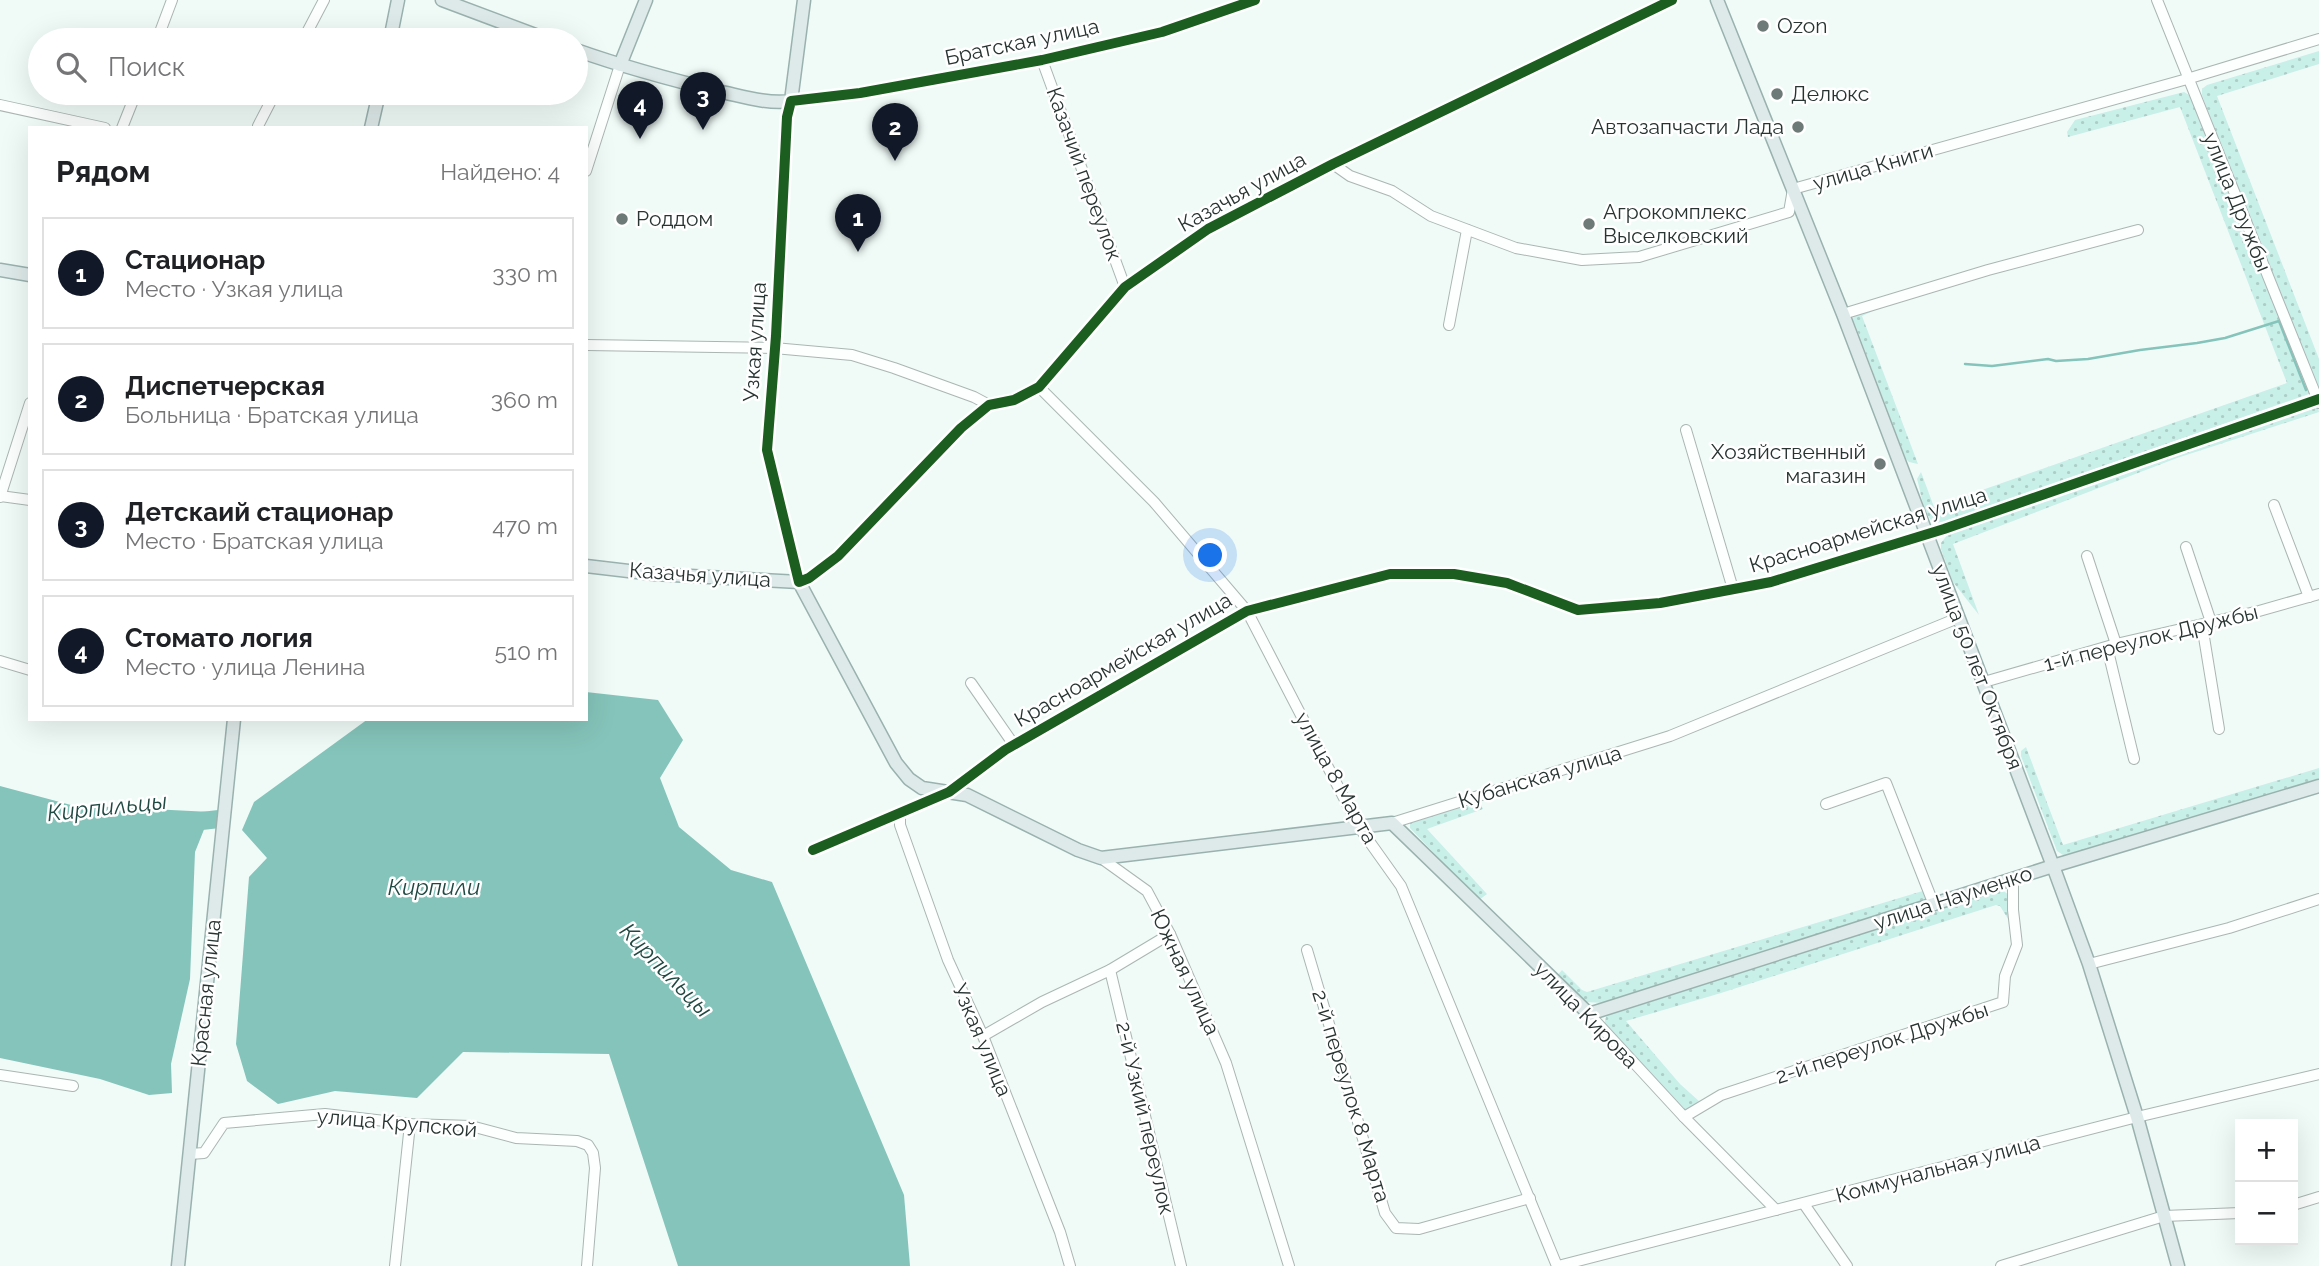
<!DOCTYPE html>
<html lang="ru">
<meta charset="utf-8">
<style>
body{margin:0;font-family:Raleway,sans-serif;background:#f6f6f6;color:#202124}
.controls{position:absolute;right:21px;bottom:21px;display:grid;overflow:hidden;border-radius:0px;box-shadow:0 7px 28px #0002}
.controls button{width:63px;height:63px;display:grid;place-items:center;padding:0;border:0;border-bottom:2px solid #e0e0e0;background:#fff;color:#202124;font:35px sans-serif}
.you{position:absolute;left:1211px;top:556px;width:24px;height:24px;margin:-18px;border:5px solid #fff;border-radius:50%;background:#1a73e8;box-shadow:0 0 0 10px #1a73e833}
.badge{display:grid;place-items:center;width:46px;height:46px;border-radius:50%;background:#111827;color:#fff;font-size:23px;font-weight:700}
.pin{position:absolute;translate:-50% -58px;filter:drop-shadow(0 2px 4px #0008)}
.pin::after{content:'';position:absolute;top:37px;width:24px;height:21px;background:inherit;clip-path:polygon(0 0,100% 0,50% 100%)}
.list{margin:0;padding:0;list-style:none}
h2{display:flex;justify-content:space-between;align-items:center;height:91px;margin:0;padding:0 28px;font-size:30px}
h2 small{font-size:23px;font-weight:400;color:#757577}
.list li{display:grid;grid-template-columns:46px 1fr auto;gap:21px;align-items:center;box-sizing:border-box;height:112px;margin:0 14px 14px;padding:0 14px;border:2px solid #e0e0e0;border-radius:0px}
.list b{display:block;font-size:26px;white-space:nowrap}
.list p{margin:0;font-size:23px;white-space:nowrap;color:#757577}
.list em{font-size:23px;font-style:normal;color:#757577}
.icon{flex:none;width:38px;height:38px;fill:none;stroke:currentColor;stroke-width:2;stroke-linecap:round;stroke-linejoin:round}
.map{position:relative;flex:none;width:2319px;height:1266px;overflow:hidden}
.search{position:absolute;background:#fff;box-shadow:0 7px 28px #0002;left:28px;top:28px;width:560px;height:77px;display:flex;align-items:center;gap:18px;box-sizing:border-box;padding:0 24px;border-radius:38px;color:#757577;font-size:26px}
.panel{position:absolute;background:#fff;box-shadow:0 7px 28px #0002;left:28px;top:126px;width:560px;height:595px;border-radius:0px}
.map>svg:first-child{display:block}
</style>
<div class="map">
<svg width="2319" height="1266" viewBox="0 0 2319 1266">
<defs>
<pattern id="grass-dots" width="8" height="8" patternUnits="userSpaceOnUse" patternTransform="scale(1.75)"><rect width="8" height="8" fill="#c8efe8"/><path d="M2 2h.1M6 6h.1" fill="none" stroke="#accec7" stroke-width="1.8" stroke-linecap="round"/></pattern>
</defs>
<rect width="100%" height="100%" fill="#f0fbf8"/>
<g fill="url(#grass-dots)">
<polygon points="2319,51 2319,64 2217,96 2319,359 2319,389 2221,148 2202,95 2202,89 2207,85"/>
<path d="M2184,92L2191,96L2310,389L2309,394L2061,481L1943,526C1924,526 1922,495 1917,479L1921,472L1934,507L2287,383L2180,107L2068,137L2067,132L2075,120Z"/>
<polygon points="1873,311 1862,316 1918,464 1909,462 1906,459 1853,319 1854,314"/>
<polygon points="2317,403 2319,412 2177,458 1953,544 1979,615 1953,582 1941,549 1941,543 1948,534 2056,490"/>
<polygon points="2026,747 2063,845 2319,768 2319,781 2066,857 2057,851 2021,756 2021,751"/>
<polygon points="1478,798 1483,809 1427,829 1487,894 1479,900 1410,828 1410,821"/>
<polygon points="2001,889 2009,895 2010,922 2000,906 1996,905 1721,993 1626,1021 1680,1084 1700,1102 1684,1112 1604,1025 1607,1013"/>
<polygon points="1926,890 1928,901 1604,1003 1585,1002 1557,976 1562,970 1582,990 1587,992"/>
</g>
<g fill="#85c4ba">
<polygon points="586,692 658,700 683,740 660,778 679,827 731,870 772,882 904,1195 910,1266 678,1266 609,1054 463,1052 417,1098 335,1091 278,1104 247,1081 236,1044 249,877 267,858 242,830 254,802 368,719 586,719"/>
<polygon points="0,786 71,805 211,812 195,852 190,979 171,1064 172,1093 149,1095 100,1079 0,1058"/>
</g>
<g fill="none" stroke-linecap="round" stroke-linejoin="round">
<polyline stroke="#85c4ba" stroke-width="2.5" points="1965,364 1992,366 2048,359 2056,361 2088,359 2140,350 2197,343 2225,338 2279,321 2306,390"/>
<polyline stroke="#85c4ba" stroke-width="18" points="184,823 219,819"/>
<defs>
<g id="minor">
<polyline points="1255,0 1162,32 1042,60 860,93 791,101 787,117 776,336 767,450 799,582 809,578 838,556 961,428 989,405 1014,400 1039,387 1125,287 1208,229 1333,164 1672,0"/>
<polyline points="2157,0 2319,403"/>
<polyline points="157,40 172,0"/>
<polyline points="303,40 324,0"/>
<polyline points="1042,60 1125,287"/>
<polyline points="0,105 105,128"/>
<polyline points="258,126 275,93"/>
<polyline points="122,128 136,93"/>
<polyline points="1333,164 1350,176 1392,191 1431,216 1516,248 1582,260 1639,257 1789,212 1793,189 2187,79 2319,39"/>
<polyline points="586,171 620,65"/>
<polyline points="1843,314 1988,270 2138,230"/>
<polyline points="1449,325 1467,230"/>
<polyline points="586,345 774,348 852,355 894,368 974,397 989,405"/>
<polyline points="1039,387 1154,502 1247,611 1359,827 1401,886 1557,1266"/>
<polyline points="1686,430 1733,589"/>
<polyline points="0,496 30,500"/>
<polyline points="0,497 30,403"/>
<polyline points="2274,505 2309,597"/>
<polyline points="2186,547 2211,622"/>
<polyline points="2087,556 2116,644"/>
<polyline points="2202,625 2219,729"/>
<polyline points="2107,647 2134,759"/>
<polyline points="0,661 30,670"/>
<polyline points="1984,682 2116,644 2259,611 2319,594"/>
<polyline points="971,683 1014,745"/>
<polyline points="1826,804 1886,783 1934,905"/>
<polyline points="900,812 900,825 948,960 983,1036 1060,1232 1070,1266"/>
<polyline points="1392,823 1670,736 1958,618"/>
<polyline points="813,850 949,792 1005,750 1247,611 1390,574 1454,574 1507,583 1578,610 1660,603 1771,582 1944,529 2319,399"/>
<polyline points="1101,858 1147,891 1170,934 1226,1063 1289,1266"/>
<polyline points="1307,950 1385,1213 1396,1228 1419,1229 1530,1198"/>
<polyline points="2089,964 2229,928 2319,899"/>
<polyline points="1110,970 1181,1266"/>
<polyline points="1589,1014 1684,1117 1776,1210"/>
<polyline points="983,1036 1042,1002 1110,970 1170,934"/>
<polyline points="0,1075 73,1086"/>
<polyline points="1684,1117 1721,1095 2003,1002 2005,976 2017,945 2013,910 2013,879"/>
<polyline points="190,1154 204,1153 224,1123 325,1114 410,1124 471,1126 516,1138 577,1141 588,1145 593,1153 595,1168 587,1266"/>
<polyline points="1804,1204 1847,1266"/>
<polyline points="2293,1205 2319,1197"/>
<polyline points="395,1266 410,1124"/>
<polyline points="1558,1266 2137,1117 2319,1074"/>
<polyline points="2001,1266 2164,1216 2240,1213"/>
</g>
<g id="major">
<polyline points="442,0 549,40"/>
<polyline points="1717,0 1843,314 2053,866 2089,964 2137,1117 2178,1266"/>
<polyline points="390,40 398,0"/>
<path d="M576,50C624,67 672,80 722,92C745,97 767,104 791,101L804,0"/>
<polyline points="620,65 646,0"/>
<polyline points="371,128 379,93"/>
<polyline points="0,270 30,275"/>
<polyline points="586,566 654,574 799,582 896,763 909,779 922,788 967,795 1078,850 1101,858 1392,823 1589,1014 2053,866 2319,786"/>
<polyline points="178,1266 234,719"/>
</g>
</defs>
<use href="#minor" stroke="#abb6b3" stroke-width="12"/>
<use href="#major" stroke="#9ab2ae" stroke-width="15"/>
<use href="#minor" stroke="#fdfefe" stroke-width="10"/>
<use href="#major" stroke="#deeae9" stroke-width="12"/>
<defs>
<g id="cycleway">
<polyline points="1255,0 1162,32 1042,60 860,93 791,101 787,117 776,336 767,450 799,582 809,578 838,556 961,428 989,405 1014,400 1039,387 1125,287 1208,229 1333,164 1672,0"/>
<polyline points="813,850 949,792 1005,750 1247,611 1390,574 1454,574 1507,583 1578,610 1660,603 1771,582 1944,529 2319,399"/>
</g>
</defs>
<use href="#cycleway" stroke="#fff" stroke-width="15"/>
<use href="#cycleway" stroke="#1b5e20" stroke-width="10"/>
</g>
<g fill="#6e7a77" stroke="#fff" stroke-width="2.5">
<circle cx="1763" cy="26" r="7"/>
<circle cx="1777" cy="94" r="7"/>
<circle cx="1798" cy="127" r="7"/>
<circle cx="622" cy="219" r="7"/>
<circle cx="1589" cy="224" r="7"/>
<circle cx="1880" cy="464" r="7"/>
</g>
<g text-anchor="middle" stroke-width="5" stroke-linejoin="round" paint-order="stroke">
<g font-size="21" fill="#283432" stroke="#fff" text-anchor="start">
<text x="1777" y="33">Ozon</text>
<text x="1791" y="101">Делюкс</text>
<text x="1784" y="134" text-anchor="end">Автозапчасти Лада</text>
<text x="1603" y="219">Агрокомплекс<tspan x="1603" dy="24">Выселковский</tspan></text>
<text x="636" y="226">Роддом</text>
<text x="1866" y="459" text-anchor="end">Хозяйственный<tspan x="1866" dy="24">магазин</tspan></text>
</g>
<g font-size="21" fill="#283432" stroke="#fff">
<text transform="translate(1022 42) rotate(-12)" y="7">Братская улица</text>
<text transform="translate(1873 167) rotate(-16)" y="7">улица Книги</text>
<text transform="translate(1084 174) rotate(70)" y="7">Казачий переулок</text>
<text transform="translate(1242 192) rotate(-29)" y="7">Казачья улица</text>
<text transform="translate(2237 202) rotate(68)" y="7">улица Дружбы</text>
<text transform="translate(755 342) rotate(-86)" y="7">Узкая улица</text>
<text transform="translate(1868 530) rotate(-17)" y="7">Красноармейская улица</text>
<text transform="translate(700 575) rotate(4)" y="7">Казачья улица</text>
<text transform="translate(2151 638) rotate(-14)" y="7">1-й переулок Дружбы</text>
<text transform="translate(1123 660) rotate(-30)" y="7">Красноармейская улица</text>
<text transform="translate(1977 667) rotate(69)" y="7">улица 50 лет Октября</text>
<text transform="translate(1540 777) rotate(-17)" y="7">Кубанская улица</text>
<text transform="translate(1336 778) rotate(61)" y="7">улица 8 Марта</text>
<text transform="translate(1953 898) rotate(-18)" y="7">улица Науменко</text>
<text transform="translate(1185 972) rotate(65)" y="7">Южная улица</text>
<text transform="translate(206 993) rotate(-84)" y="7">Красная улица</text>
<text transform="translate(1586 1015) rotate(46)" y="7">улица Кирова</text>
<text transform="translate(982 1040) rotate(67)" y="7">Узкая улица</text>
<text transform="translate(1882 1043) rotate(-18)" y="7">2-й переулок Дружбы</text>
<text transform="translate(1351 1096) rotate(73)" y="7">2-й переулок 8 Марта</text>
<text transform="translate(1145 1118) rotate(77)" y="7">2-й Узкий переулок</text>
<text transform="translate(397 1123) rotate(5)" y="7">улица Крупской</text>
<text transform="translate(1938 1169) rotate(-15)" y="7">Коммунальная улица</text>
</g>
<g font-size="23" font-style="italic" fill="#214943" stroke="#fff">
<text transform="translate(107 807) rotate(-6)" y="8">Кирпильцы</text>
<text x="434" y="895">Кирпили</text>
<text transform="translate(666 970) rotate(46)" y="8">Кирпильцы</text>
</g>
</g>
</svg>
<div class="controls">
<button>+</button>
<button>−</button>
</div>
<div class="you"></div>
<div class="pin badge" style="left:858px;top:252px">1</div>
<div class="pin badge" style="left:895px;top:161px">2</div>
<div class="pin badge" style="left:703px;top:130px">3</div>
<div class="pin badge" style="left:640px;top:139px">4</div>
<div class="search"><svg class="icon" aria-label="search" viewBox="0 0 24 24"><circle cx="10" cy="10" r="6"/><path d="M15 15l6 6"/></svg>Поиск</div>
<section class="panel">
<h2>Рядом<small>Найдено: 4</small></h2>
<ul class="list">
<li><span class="badge">1</span><div><b>Стационар</b><p>Место · Узкая улица</p></div><em>330 m</em></li>
<li><span class="badge">2</span><div><b>Диспетчерская</b><p>Больница · Братская улица</p></div><em>360 m</em></li>
<li><span class="badge">3</span><div><b>Детскаий стационар</b><p>Место · Братская улица</p></div><em>470 m</em></li>
<li><span class="badge">4</span><div><b>Стомато логия</b><p>Место · улица Ленина</p></div><em>510 m</em></li>
</ul>
</section>
</div>
